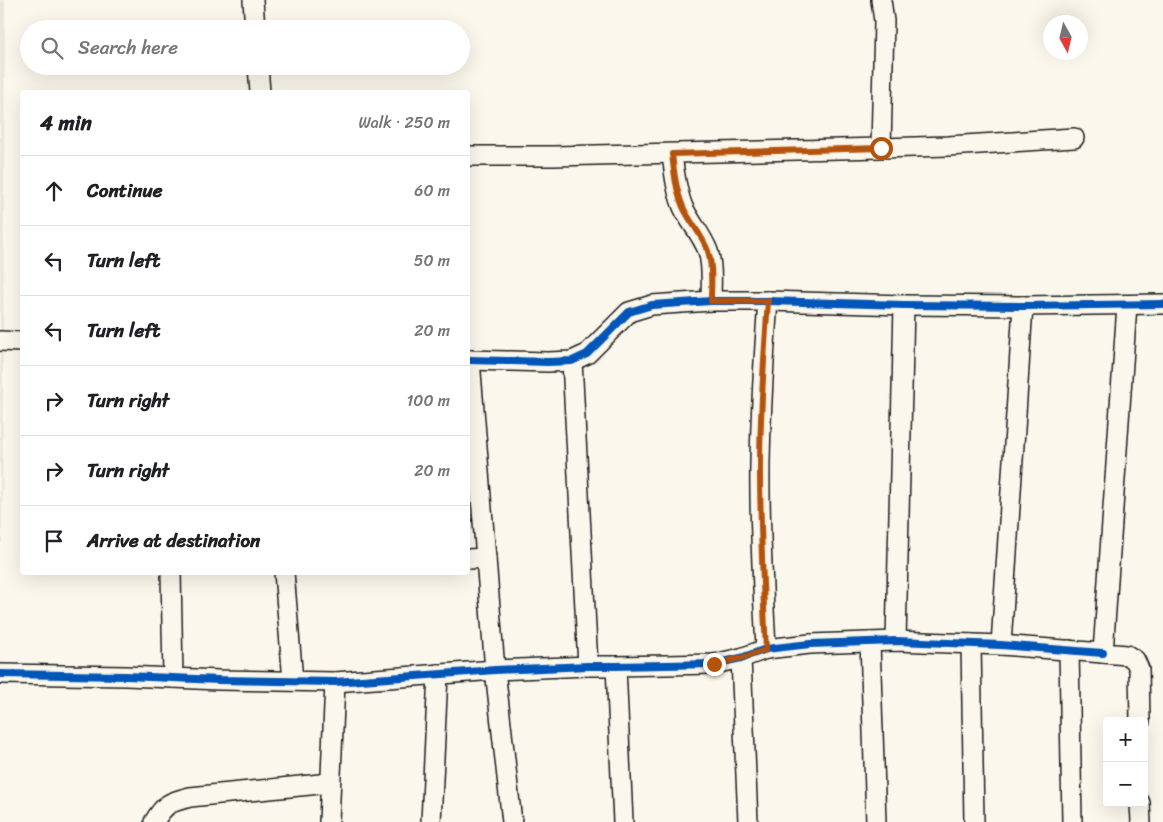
<!DOCTYPE html>
<meta charset="utf-8">
<style>
body{margin:0;font-family:Sriracha,sans-serif;background:#f6f6f6;color:#202124}
.controls{position:absolute;right:15px;bottom:15px;display:grid;overflow:hidden;border-radius:5px;box-shadow:0 5px 20px #0002}
.controls button{width:45px;height:45px;display:grid;place-items:center;padding:0;border:0;border-bottom:1px solid #e0e0e0;background:#fff;color:#202124;font:25px sans-serif}
.compass{position:absolute;left:1043px;top:15px;width:45px;height:45px;border-radius:50%;background:#fff;box-shadow:0 5px 20px #0002;rotate:172deg}
.stop{position:absolute;width:15px;height:15px;margin:-11px;border:4px solid #b45309;border-radius:50%;background:#fff}
.stop.end{background:#b45309;border-color:#fff;box-shadow:0 1px 5px #0008}
.list{margin:0;padding:0;list-style:none}
h2{display:flex;justify-content:space-between;align-items:center;height:65px;margin:0;padding:0 20px;font-size:21px}
h2 small{font-size:16px;font-weight:400;color:#757577}
.list li{display:grid;grid-template-columns:32px 1fr auto;gap:15px;align-items:center;box-sizing:border-box;height:70px;padding:0 20px;border-top:1px solid #e0e0e0}
.list b{display:block;font-size:19px;white-space:nowrap}
.list em{font-size:16px;font-style:normal;color:#757577}
.icon{flex:none;width:28px;height:28px;fill:none;stroke:currentColor;stroke-width:2;stroke-linecap:round;stroke-linejoin:round}
.map{position:relative;flex:none;width:1163px;height:822px;overflow:hidden}
.search{position:absolute;background:#fff;box-shadow:0 5px 20px #0002;left:20px;top:20px;width:450px;height:55px;display:flex;align-items:center;gap:12px;box-sizing:border-box;padding:0 18px;border-radius:28px;color:#757577;font-size:19px}
.panel{position:absolute;background:#fff;box-shadow:0 5px 20px #0002;left:20px;top:90px;width:450px;height:485px;border-radius:5px}
.map>svg:first-child{display:block}
</style>
<div class="map">
<svg width="1163" height="822" viewBox="0 0 1163 822">
<rect width="100%" height="100%" fill="#fbf7ec"/>
<filter id="ink" filterUnits="userSpaceOnUse"><feTurbulence type="fractalNoise" baseFrequency=".02" numOctaves="2"/><feDisplacementMap in="SourceGraphic" scale="10" xChannelSelector="R" yChannelSelector="G"/><feConvolveMatrix kernelMatrix="1 2 1 2 8 2 1 2 1" color-interpolation-filters="sRGB"/></filter>
<g filter="url(#ink)">
<polygon fill="#eae6dc" points="0,0 5,0 2,542 0,542"/>
<g fill="none" stroke-linecap="round" stroke-linejoin="round">
<defs>
<g id="minor">
<polyline points="253,0 255,29"/>
<polyline points="881,0 884,21 881,148"/>
<polyline points="258,66 260,92"/>
<path d="M672,154C674,171 676,190 683,207C690,222 702,235 708,251C713,266 711,285 711,301"/>
<polyline points="468,156 554,156 881,148 948,146 1074,138"/>
<polyline points="1127,305 1103,653 1127,655 1135,660 1139,669 1140,721"/>
<polyline points="0,341 22,342"/>
<polyline points="468,360 548,362 572,361 587,354 629,312 652,305 711,301 768,301 904,305 1023,306 1163,304"/>
<polyline points="470,360 495,670 512,822"/>
<polyline points="572,361 588,666"/>
<polyline points="468,559 486,558"/>
<polyline points="171,572 173,678"/>
<polyline points="284,572 293,681"/>
<polyline points="896,641 904,305"/>
<polyline points="870,642 876,822"/>
<polyline points="971,644 974,822"/>
<polyline points="1001,645 1023,306"/>
<path d="M766,649C763,587 759,524 760,462C761,408 764,355 768,301"/>
<polyline points="1069,650 1072,822"/>
<polyline points="741,658 748,822"/>
<polyline points="616,666 623,822"/>
<polyline points="0,674 126,676 219,680 335,682 495,670 588,666 616,666 714,664 741,658 766,649 810,644 896,641 1001,645 1103,653"/>
<polyline points="1140,803 1141,822"/>
<path d="M154,822C165,803 170,802 190,797L330,783"/>
<polyline points="329,822 335,682"/>
<polyline points="431,822 438,674"/>
</g>
</defs>
<use href="#minor" stroke="#1c1c1c" stroke-width="22"/>
<use href="#minor" stroke="#fbf7ec" stroke-width="19"/>
<defs>
<g id="cycleway">
<polyline points="468,360 548,362 572,361 587,354 629,312 652,305 711,301 768,301 904,305 1023,306 1163,304"/>
<polyline points="0,674 126,676 219,680 335,682 495,670 588,666 616,666 714,664 741,658 766,649 810,644 896,641 1001,645 1103,653"/>
</g>
</defs>
<use href="#cycleway" stroke="#fbf7ec" stroke-width="11"/>
<use href="#cycleway" stroke="#0057b8" stroke-width="8"/>
</g>
</g>
<g fill="none" stroke-linecap="round" stroke-linejoin="round" filter="url(#ink)">
<path stroke="#b45309" stroke-width="6" d="M714,664L741,658L766,650C763,588 760,527 760,466C760,411 764,356 768,301H711C711,285 713,266 708,251C702,235 690,222 683,207C676,190 674,172 672,154L881,148"/>
</g>
</svg>
<div class="controls">
<button>+</button>
<button>−</button>
</div>
<svg class="compass" viewBox="-18 -18 36 36"><path d="M0-13l5 13h-10z" fill="#e53935"/><path d="M0 13l5-13h-10z" fill="#757577"/></svg>
<div class="stop" style="left:881px;top:148px"></div>
<div class="stop end" style="left:714px;top:664px"></div>
<div class="search"><svg class="icon" aria-label="search" viewBox="0 0 24 24"><circle cx="10" cy="10" r="6"/><path d="M15 15l6 6"/></svg>Search here</div>
<section class="panel">
<h2>4 min<small>Walk · 250 m</small></h2>
<ul class="list">
<li><svg class="icon" aria-label="ahead" viewBox="0 0 24 24"><path d="M12 20V5M6 11l6-6 6 6"/></svg><div><b>Continue</b></div><em>60 m</em></li>
<li><svg class="icon" aria-label="left" viewBox="0 0 24 24"><path d="M17 20v-9H6M10 6l-5 5 5 5"/></svg><div><b>Turn left</b></div><em>50 m</em></li>
<li><svg class="icon" aria-label="left" viewBox="0 0 24 24"><path d="M17 20v-9H6M10 6l-5 5 5 5"/></svg><div><b>Turn left</b></div><em>20 m</em></li>
<li><svg class="icon" aria-label="right" viewBox="0 0 24 24"><path d="M7 20v-9h11M14 6l5 5-5 5"/></svg><div><b>Turn right</b></div><em>100 m</em></li>
<li><svg class="icon" aria-label="right" viewBox="0 0 24 24"><path d="M7 20v-9h11M14 6l5 5-5 5"/></svg><div><b>Turn right</b></div><em>20 m</em></li>
<li><svg class="icon" aria-label="arrive" viewBox="0 0 24 24"><path d="M6 21V4h12l-3 4 3 4H6"/></svg><div><b>Arrive at destination</b></div></li>
</ul>
</section>
</div>
